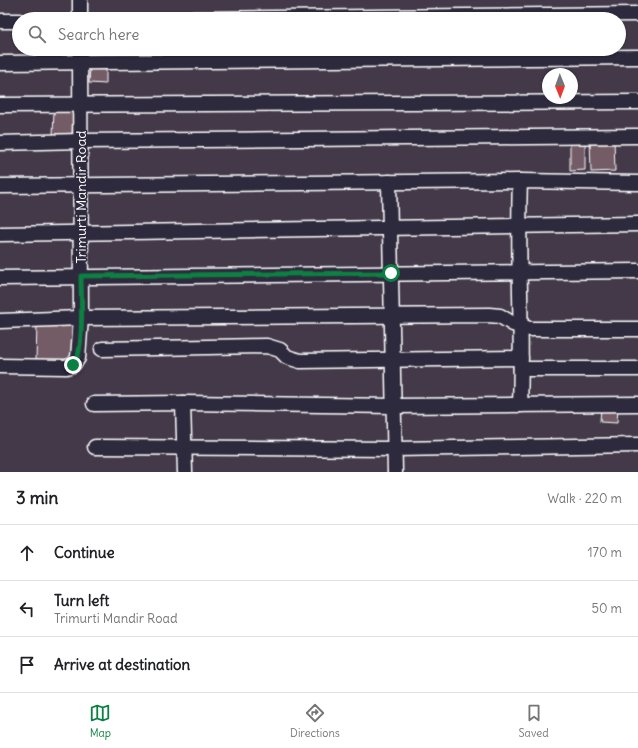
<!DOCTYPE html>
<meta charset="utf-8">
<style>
body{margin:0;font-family:Delius,sans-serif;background:#f2f2f2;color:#202124}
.compass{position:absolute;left:542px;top:68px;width:36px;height:36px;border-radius:50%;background:#fff;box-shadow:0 1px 3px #0004;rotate:179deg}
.stop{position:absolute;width:12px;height:12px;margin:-9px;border:3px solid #0b8043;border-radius:50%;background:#fff}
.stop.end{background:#0b8043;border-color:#fff;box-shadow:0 1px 4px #0008}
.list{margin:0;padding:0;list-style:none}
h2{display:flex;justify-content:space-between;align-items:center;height:52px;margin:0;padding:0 16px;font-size:17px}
h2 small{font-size:13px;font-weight:400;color:#757577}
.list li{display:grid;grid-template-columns:26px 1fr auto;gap:12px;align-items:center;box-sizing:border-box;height:56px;padding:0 16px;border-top:1px solid #e0e0e0}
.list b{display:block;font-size:15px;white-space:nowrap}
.list p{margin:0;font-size:13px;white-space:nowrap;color:#757577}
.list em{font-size:13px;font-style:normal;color:#757577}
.icon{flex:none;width:22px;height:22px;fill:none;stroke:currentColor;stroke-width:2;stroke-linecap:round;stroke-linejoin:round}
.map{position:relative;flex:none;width:638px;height:472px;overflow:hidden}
.search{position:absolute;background:#fff;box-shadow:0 1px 3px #0004;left:12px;right:12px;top:12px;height:44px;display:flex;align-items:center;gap:10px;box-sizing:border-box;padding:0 14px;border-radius:22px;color:#757577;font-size:15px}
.sheet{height:220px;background:#fff}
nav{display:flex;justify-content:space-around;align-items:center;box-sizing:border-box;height:56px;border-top:1px solid #e0e0e0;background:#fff;font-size:11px;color:#757577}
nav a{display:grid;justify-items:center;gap:2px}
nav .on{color:#0b8043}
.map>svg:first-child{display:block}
</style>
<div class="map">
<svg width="638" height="472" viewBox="0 0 638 472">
<rect width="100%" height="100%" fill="#433949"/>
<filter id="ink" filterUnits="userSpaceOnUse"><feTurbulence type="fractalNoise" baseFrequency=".025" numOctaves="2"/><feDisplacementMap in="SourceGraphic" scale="8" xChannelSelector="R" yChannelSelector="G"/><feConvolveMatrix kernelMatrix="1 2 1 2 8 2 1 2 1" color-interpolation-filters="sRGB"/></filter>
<g filter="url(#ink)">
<g fill="#735b66" stroke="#fff">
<rect x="116" y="49" width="15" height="10"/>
<polygon points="90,66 106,66 106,84 89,83"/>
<polygon points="54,110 73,111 72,136 53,135"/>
<polygon points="570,138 585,138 585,170 570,171"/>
<polygon points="590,139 614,139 615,171 591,172"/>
<polygon points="37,324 72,324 72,360 36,360"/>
<polygon points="601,406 618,407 617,423 600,422"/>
</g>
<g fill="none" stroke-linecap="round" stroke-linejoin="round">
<defs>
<g id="street">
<polyline points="80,0 80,19"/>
<polyline points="192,19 638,14"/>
<polyline points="0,21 19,21"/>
<polyline points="0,63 638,57"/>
<polyline points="0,105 638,102"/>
<polyline points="0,143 81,141 638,136"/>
<polyline points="389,182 395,472"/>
<polyline points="0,186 520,181 638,183"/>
<polyline points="0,234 638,224"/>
<polyline points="0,278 638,271"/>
<polyline points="0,321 81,318 489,315 500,316 513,324 530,329 638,329"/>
<polyline points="102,349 267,346 280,350 287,357 300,361 521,358"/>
<polyline points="0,366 66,367 73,365 78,358 81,318 80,49"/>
<polyline points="521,369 638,369"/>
<polyline points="183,403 185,472"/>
<polyline points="94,404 183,403 394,406 638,404"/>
<path d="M520,405C523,330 517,256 520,181"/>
<polyline points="95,447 395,449 638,445"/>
</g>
</defs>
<use href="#street" stroke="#fff" stroke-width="17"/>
<use href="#street" stroke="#2f2a3d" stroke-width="14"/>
</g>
</g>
<g fill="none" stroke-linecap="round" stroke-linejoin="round" filter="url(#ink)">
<path stroke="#0b8043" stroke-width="5" d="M73,365C85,355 81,294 81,276L391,273"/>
</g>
<g text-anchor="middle" stroke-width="3" stroke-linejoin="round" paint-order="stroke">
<g font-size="14" fill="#fff" stroke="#2f2a3d">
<text transform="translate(81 197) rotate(-90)" y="5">Trimurti Mandir Road</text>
</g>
</g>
</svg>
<svg class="compass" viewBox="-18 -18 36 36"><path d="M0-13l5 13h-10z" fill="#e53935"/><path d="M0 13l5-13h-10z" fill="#757577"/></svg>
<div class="stop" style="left:391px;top:273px"></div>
<div class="stop end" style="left:73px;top:365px"></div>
<div class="search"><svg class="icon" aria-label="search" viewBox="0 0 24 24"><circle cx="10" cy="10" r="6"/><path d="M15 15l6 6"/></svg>Search here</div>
</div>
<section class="sheet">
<h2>3 min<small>Walk · 220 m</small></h2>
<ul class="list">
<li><svg class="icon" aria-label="ahead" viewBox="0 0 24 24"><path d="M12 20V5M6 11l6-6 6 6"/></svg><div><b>Continue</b></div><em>170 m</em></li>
<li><svg class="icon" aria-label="left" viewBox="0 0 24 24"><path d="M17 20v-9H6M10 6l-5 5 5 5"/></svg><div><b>Turn left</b><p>Trimurti Mandir Road</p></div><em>50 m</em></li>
<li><svg class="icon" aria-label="arrive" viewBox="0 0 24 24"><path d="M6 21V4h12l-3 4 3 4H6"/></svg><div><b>Arrive at destination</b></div></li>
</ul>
</section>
<nav>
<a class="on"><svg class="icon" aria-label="map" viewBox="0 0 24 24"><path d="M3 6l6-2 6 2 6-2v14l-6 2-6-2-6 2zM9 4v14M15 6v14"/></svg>Map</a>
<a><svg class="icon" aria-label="directions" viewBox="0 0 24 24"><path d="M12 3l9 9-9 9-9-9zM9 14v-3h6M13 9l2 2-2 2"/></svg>Directions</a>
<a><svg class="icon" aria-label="saved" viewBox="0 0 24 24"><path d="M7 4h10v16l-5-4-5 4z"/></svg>Saved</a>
</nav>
